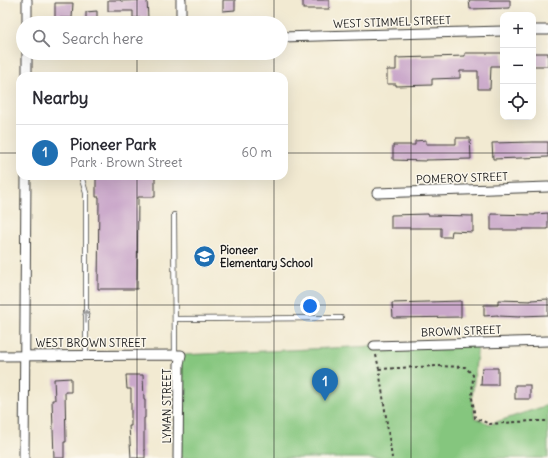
<!DOCTYPE html>
<meta charset="utf-8">
<style>
body{margin:0;font-family:Delius,sans-serif;background:#f2f2f3;color:#2b2b33}
.controls{position:absolute;right:12px;top:12px;display:grid;overflow:hidden;border-radius:8px;box-shadow:0 4px 16px #0002}
.controls button{width:36px;height:36px;display:grid;place-items:center;padding:0;border:0;border-bottom:1px solid #e1e1e2;background:#fff;color:#2b2b33;font:20px sans-serif}
.you{position:absolute;left:310px;top:306px;width:14px;height:14px;margin:-10px;border:3px solid #fff;border-radius:50%;background:#1a73e8;box-shadow:0 0 0 6px #1a73e833}
.badge{display:grid;place-items:center;width:26px;height:26px;border-radius:50%;background:#1f6fb2;color:#fff;font-size:13px;font-weight:700}
.pin{position:absolute;translate:-50% -33px;filter:drop-shadow(0 1px 2px #0008)}
.pin::after{content:'';position:absolute;top:21px;width:14px;height:12px;background:inherit;clip-path:polygon(0 0,100% 0,50% 100%)}
.list{margin:0;padding:0;list-style:none}
h2{display:flex;justify-content:space-between;align-items:center;height:52px;margin:0;padding:0 16px;font-size:17px}
h2 small{font-size:13px;font-weight:400;color:#7c7c81}
.list li{display:grid;grid-template-columns:26px 1fr auto;gap:12px;align-items:center;box-sizing:border-box;height:56px;padding:0 16px;border-top:1px solid #e1e1e2}
.list b{display:block;font-size:15px;white-space:nowrap}
.list p{margin:0;font-size:13px;white-space:nowrap;color:#7c7c81}
.list em{font-size:13px;font-style:normal;color:#7c7c81}
.icon{flex:none;width:22px;height:22px;fill:none;stroke:currentColor;stroke-width:2;stroke-linecap:round;stroke-linejoin:round}
.map{position:relative;flex:none;width:548px;height:458px;overflow:hidden}
.search{position:absolute;background:#fff;box-shadow:0 4px 16px #0002;left:16px;top:16px;width:272px;height:44px;display:flex;align-items:center;gap:10px;box-sizing:border-box;padding:0 14px;border-radius:22px;color:#7c7c81;font-size:15px}
.panel{position:absolute;background:#fff;box-shadow:0 4px 16px #0002;left:16px;top:72px;width:272px;height:108px;border-radius:12px}
.map>svg:first-child{display:block}
</style>
<div class="map">
<svg width="548" height="458" viewBox="0 0 548 458">
<rect width="100%" height="100%" fill="#fbf7ec"/>
<filter id="ink" filterUnits="userSpaceOnUse"><feTurbulence type="fractalNoise" baseFrequency=".025" numOctaves="2"/><feDisplacementMap in="SourceGraphic" scale="8" xChannelSelector="R" yChannelSelector="G"/><feConvolveMatrix kernelMatrix="1 2 1 2 8 2 1 2 1" color-interpolation-filters="sRGB"/></filter>
<filter id="wash" filterUnits="userSpaceOnUse"><feTurbulence type="fractalNoise" baseFrequency=".012" numOctaves="4" result="noise"/><feDisplacementMap in="SourceGraphic" scale="16" xChannelSelector="R" yChannelSelector="G"/><feGaussianBlur stdDeviation="0.9" result="paint"/><feColorMatrix in="noise" values="0 0 0 0 0 0 0 0 0 0 0 0 0 0 0 0 0 1.4 0 .05"/><feComposite in="paint" operator="in"/></filter>
<g filter="url(#wash)">
<rect width="100%" height="100%" fill="#f2ead2"/>
<polygon fill="#85c67e" stroke="#50714d" points="478,343 472,398 475,418 490,424 548,405 548,458 178,458 181,355 374,346"/>
<g id="blocks">
<g fill="#caa8ca">
<polygon points="108,0 120,0 121,1 147,0 148,18 133,18 133,11 108,11"/>
<polygon points="223,0 235,0 235,10 223,11"/>
<rect x="303" y="0" width="26" height="9"/>
<polygon points="469,0 510,0 510,8 470,9"/>
<polygon points="55,3 73,3 72,18 55,18"/>
<polygon points="97,11 97,22 86,22 86,12"/>
<polygon points="465,53 503,53 503,66 491,66 490,89 478,89 478,71 460,71 460,78 432,79 432,85 396,86 396,84 387,84 387,70 396,70 396,58 465,56"/>
<rect x="533" y="53" width="15" height="13"/>
<polygon points="456,138 470,138 471,159 426,160 426,161 393,160 393,145 415,145 415,141 426,140 426,144 456,144"/>
<polygon points="532,142 548,142 548,157 493,159 492,143"/>
<polygon points="96,176 155,176 155,197 138,197 137,289 98,289 99,197 96,197"/>
<polygon points="548,213 548,229 523,229 523,230 491,230 491,214 535,215 535,214"/>
<polygon points="428,214 428,215 473,216 473,232 452,231 451,237 441,237 441,228 391,228 391,215"/>
<polygon points="548,299 548,315 520,316 520,317 498,316 498,315 484,316 484,305 498,305 498,300 531,301 531,300"/>
<polygon points="461,301 461,317 393,318 392,303"/>
<polygon points="482,368 498,368 498,385 481,385"/>
<polygon points="126,375 143,375 144,400 145,400 145,418 144,418 144,450 145,450 145,458 131,458 129,426 131,426 131,389 127,389"/>
<polygon points="71,378 71,392 65,392 66,442 64,442 64,458 54,458 52,400 55,400 54,379"/>
<rect x="515" y="385" width="15" height="14"/>
</g>
</g>
</g>
<g filter="url(#ink)">
<use href="#blocks" fill-opacity="0" stroke="#3c3b37" stroke-width="1"/>
<g fill="none" stroke-linecap="round" stroke-linejoin="round">
<defs>
<g id="service">
<polyline points="81,176 86,193 86,355"/>
<polyline points="174,215 175,355"/>
<polyline points="175,319 341,318"/>
</g>
<g id="minor">
<polyline points="181,0 181,16 184,23"/>
<polyline points="27,23 27,0"/>
<polyline points="533,30 548,30"/>
<polyline points="281,37 503,31"/>
<polyline points="27,76 27,53"/>
<polyline points="377,193 548,187"/>
<polyline points="374,346 548,341"/>
<polyline points="0,356 181,355 179,364 178,458"/>
<polyline points="24,458 26,176"/>
</g>
</defs>
<use href="#service" stroke="#3c3b37" stroke-width="6"/>
<use href="#minor" stroke="#3c3b37" stroke-width="11"/>
<g stroke="#3c3b37" stroke-width="2" stroke-dasharray="3 3" stroke-linecap="butt">
<polyline points="376,355 379,369 392,458"/>
<polyline points="379,369 437,366 465,367 473,375 472,398 475,418 490,424 531,421 548,421"/>
</g>
<use href="#service" stroke="#fff" stroke-width="4.5"/>
<use href="#minor" stroke="#fff" stroke-width="9"/>
</g>
<defs><path id="oneway-shaft" d="M-6 0H5M1.5-3L5.5 0L1.5 3" fill="none" stroke-width="1.6" stroke-linecap="round" stroke-linejoin="round"/></defs>
<use stroke="#999" href="#oneway-shaft" transform="translate(86 316) rotate(-90)"/>
</g>
<path fill="none" stroke="#1c1c1c" stroke-width="1" stroke-opacity="0.55" d="M137,0V23M274,0V23M411,0V458M137,53V76M274,53V76M0,153H20M284,153H548M137,176V458M274,176V458M0,305H548"/>
<defs>
<symbol id="school-disc" viewBox="-11 -11 22 22"><circle r="9.5" fill="#1f6fb2" stroke="#fbf7ec"/><path d="M0-5L7-2L0 1L-7-2ZM-4 1L0 2.5L4 1V4Q0 6-4 4Z" fill="#fff"/></symbol>
</defs>
<g fill-rule="evenodd">
<use href="#school-disc" x="192" y="244" width="25" height="25"/>
</g>
<g text-anchor="middle" stroke-width="3" stroke-linejoin="round" paint-order="stroke">
<g font-size="11" fill="#1c1c1c" stroke="#fbf7ec">
<text transform="translate(392 22) rotate(-2)" y="4">WEST STIMMEL STREET</text>
<text transform="translate(462 178) rotate(-2)" y="4">POMEROY STREET</text>
<text transform="translate(461 331) rotate(-2)" y="4">BROWN STREET</text>
<text x="91" y="347">WEST BROWN STREET</text>
<text transform="translate(167 406) rotate(-90)" y="4">LYMAN STREET</text>
</g>
<g font-size="11" font-weight="bold" fill="#1c1c1c" stroke="#fbf7ec" text-anchor="start">
<text x="220" y="254">Pioneer<tspan x="220" dy="13">Elementary School</tspan></text>
</g>
</g>
</svg>
<div class="controls">
<button>+</button>
<button>−</button>
<button><svg class="icon" aria-label="locate" viewBox="0 0 24 24"><circle cx="12" cy="12" r="6"/><path d="M12 2v4M12 18v4M2 12h4M18 12h4"/></svg></button>
</div>
<div class="you"></div>
<div class="pin badge" style="left:325px;top:401px">1</div>
<div class="search"><svg class="icon" aria-label="search" viewBox="0 0 24 24"><circle cx="10" cy="10" r="6"/><path d="M15 15l6 6"/></svg>Search here</div>
<section class="panel">
<h2>Nearby<small></small></h2>
<ul class="list">
<li><span class="badge">1</span><div><b>Pioneer Park</b><p>Park · Brown Street</p></div><em>60 m</em></li>
</ul>
</section>
</div>
